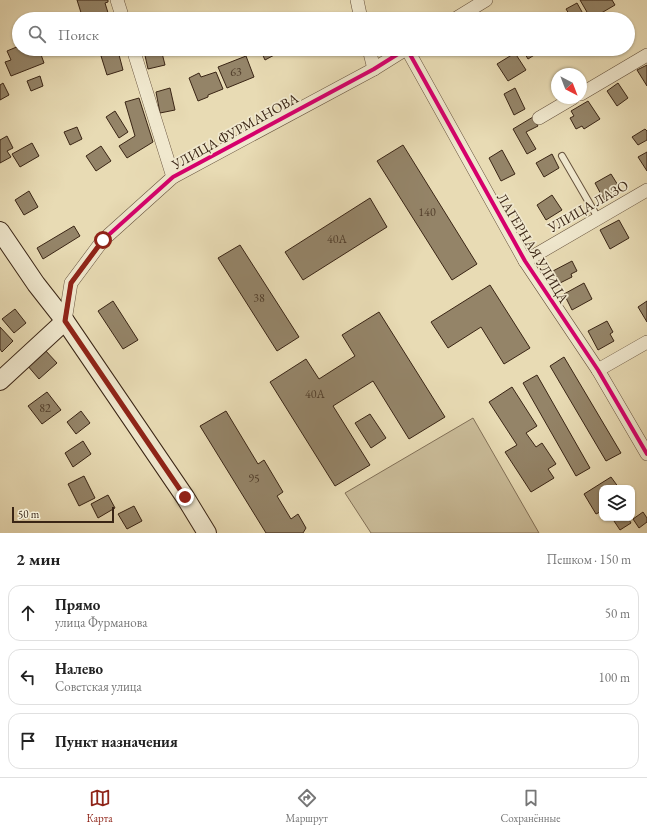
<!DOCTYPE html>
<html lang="ru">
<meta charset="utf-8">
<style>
body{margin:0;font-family:"EB Garamond",serif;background:#f2f2f2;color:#222}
.controls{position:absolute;right:12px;bottom:12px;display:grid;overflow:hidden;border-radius:8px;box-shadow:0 1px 3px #0004}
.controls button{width:36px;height:36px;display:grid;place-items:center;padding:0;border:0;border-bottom:1px solid #e0e0e0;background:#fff;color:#222;font:20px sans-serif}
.compass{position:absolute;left:551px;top:68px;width:36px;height:36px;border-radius:50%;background:#fff;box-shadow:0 1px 3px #0004;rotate:138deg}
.scale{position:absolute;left:12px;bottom:10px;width:102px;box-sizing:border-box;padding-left:4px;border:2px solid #3a2515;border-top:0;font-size:11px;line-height:14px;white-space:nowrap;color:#3a2515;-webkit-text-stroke:3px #f0e8ce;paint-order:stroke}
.stop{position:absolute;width:12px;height:12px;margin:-9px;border:3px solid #8f2418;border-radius:50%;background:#fff}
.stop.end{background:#8f2418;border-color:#fff;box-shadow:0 1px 4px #0008}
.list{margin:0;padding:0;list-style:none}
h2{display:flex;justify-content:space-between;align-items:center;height:52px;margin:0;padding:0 16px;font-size:17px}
h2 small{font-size:13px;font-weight:400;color:#767676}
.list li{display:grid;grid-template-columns:26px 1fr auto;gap:12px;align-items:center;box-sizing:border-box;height:56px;margin:0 8px 8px;padding:0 8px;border:1px solid #e0e0e0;border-radius:12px}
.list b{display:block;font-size:15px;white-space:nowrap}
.list p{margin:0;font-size:13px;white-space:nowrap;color:#767676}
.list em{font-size:13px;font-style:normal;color:#767676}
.icon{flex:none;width:22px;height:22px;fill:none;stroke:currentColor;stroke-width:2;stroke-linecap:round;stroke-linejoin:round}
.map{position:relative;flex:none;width:647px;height:533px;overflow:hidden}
.search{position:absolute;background:#fff;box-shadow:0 1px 3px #0004;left:12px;right:12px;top:12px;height:44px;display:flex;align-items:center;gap:10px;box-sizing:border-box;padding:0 14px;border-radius:22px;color:#767676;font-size:15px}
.sheet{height:244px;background:#fff}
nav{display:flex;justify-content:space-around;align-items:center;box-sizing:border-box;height:56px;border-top:1px solid #e0e0e0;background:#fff;font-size:11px;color:#767676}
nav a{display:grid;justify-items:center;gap:2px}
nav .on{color:#8f2418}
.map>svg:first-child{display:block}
</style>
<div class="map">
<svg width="647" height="533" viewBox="0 0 647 533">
<rect width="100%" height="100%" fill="#e8dbb4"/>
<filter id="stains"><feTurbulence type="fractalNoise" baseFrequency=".005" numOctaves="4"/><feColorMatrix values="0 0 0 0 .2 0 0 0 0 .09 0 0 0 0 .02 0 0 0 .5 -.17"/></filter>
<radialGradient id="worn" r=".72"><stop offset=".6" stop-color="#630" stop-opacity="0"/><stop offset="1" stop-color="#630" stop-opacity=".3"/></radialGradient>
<polygon fill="#cabc99" stroke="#827057" points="473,418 539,533 371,533 345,493"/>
<g fill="#948468" stroke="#3a2515">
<polygon points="77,0 108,0 108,2 105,3 109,16 100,19 83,19"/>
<polygon points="580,0 612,0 615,5 591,19"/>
<polygon points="577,3 586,19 572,19 566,9"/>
<polygon points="19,46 19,49 39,49 44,63 11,76 5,62 11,60 7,51"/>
<polygon points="153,49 161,49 165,65 148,69 144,51"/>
<polygon points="260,49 276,49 278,53 265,60"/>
<polygon points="281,49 290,49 283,53"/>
<polygon points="522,49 544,49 528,59"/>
<polygon points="118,51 123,70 107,75 101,56"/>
<polygon points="515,53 526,70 508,81 497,64"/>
<polygon points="246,56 254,77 227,88 218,67"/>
<polygon points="647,65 647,86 637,70"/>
<polygon points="216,72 223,89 208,95 208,97 198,101 189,78 199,73 201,77"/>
<polygon points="40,76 43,86 31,91 27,81"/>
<polygon points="3,83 9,95 0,100 0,85"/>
<polygon points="618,83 628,98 617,106 607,91"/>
<polygon points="170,88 175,110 160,113 156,92"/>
<polygon points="515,88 525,109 514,115 504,94"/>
<polygon points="139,98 153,142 127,158 119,146 135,136 125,102"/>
<polygon points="588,101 600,119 584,129 582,126 576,129 570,118 574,116 571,111"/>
<polygon points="115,111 128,132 119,138 106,117"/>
<polygon points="533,117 538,126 526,132 536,149 527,154 513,129"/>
<polygon points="77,127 82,139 70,145 64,132"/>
<polygon points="645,129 647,131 647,140 638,145 632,137"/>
<polygon points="7,136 13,148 7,151 11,157 0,163 0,140"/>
<polygon points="32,143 39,156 20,167 12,154"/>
<polygon points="403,145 477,264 452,280 377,161"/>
<polygon points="101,146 111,161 96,171 86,156"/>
<polygon points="502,150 515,174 501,181 489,158"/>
<polygon points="647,152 647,171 638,157"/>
<polygon points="552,154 559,168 544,177 536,163"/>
<polygon points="611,174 621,190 604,200 595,183"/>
<polygon points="29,191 38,207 24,215 15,200"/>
<polygon points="552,195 562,210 546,220 537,205"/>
<polygon points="370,198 387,227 303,280 285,252"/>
<polygon points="619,220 629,238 610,249 600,230"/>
<polygon points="74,226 80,236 43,259 37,248"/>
<polygon points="240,245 299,337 277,351 218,258"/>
<polygon points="572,261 577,271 571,274 572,277 558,284 551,272"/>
<polygon points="584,283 592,299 572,310 564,294"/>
<polygon points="490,285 530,348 504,364 481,327 448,348 431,322"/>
<polygon points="113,301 138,340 123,349 98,311"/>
<polygon points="647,301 647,322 638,307"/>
<polygon points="15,309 26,323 14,333 2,319"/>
<polygon points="379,312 445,417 409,439 373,381 333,406 370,465 335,486 270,382 306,359 319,379 355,356 342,335"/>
<polygon points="607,321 613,332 610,334 614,341 598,350 588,331"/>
<polygon points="0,327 13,341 2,352 0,349"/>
<polygon points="45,350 57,363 39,379 27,365"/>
<polygon points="564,357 621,453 606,461 550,366"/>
<polygon points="537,375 590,468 576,476 523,383"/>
<polygon points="512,387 537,426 526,433 536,447 542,443 556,464 548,469 554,478 531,492 505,452 517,445 489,402"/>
<polygon points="47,392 61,410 42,424 28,406"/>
<polygon points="81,411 90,423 76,434 67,422"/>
<polygon points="226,411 258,464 264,460 283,492 277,496 291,519 298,514 306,528 303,533 266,533 200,426"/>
<polygon points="370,414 386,438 371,448 355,423"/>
<polygon points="83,441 91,454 73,467 65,453"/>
<polygon points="84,476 95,498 79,506 68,484"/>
<polygon points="611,477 619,488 602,488 602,511 596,514 584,494"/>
<polygon points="108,495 115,508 98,518 91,504"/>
<polygon points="134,506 142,521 127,529 118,514"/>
<polygon points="643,512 647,518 647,522 639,528 633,519"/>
<polygon points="612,518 628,518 631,523 620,530"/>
</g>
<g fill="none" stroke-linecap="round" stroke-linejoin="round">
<defs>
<polyline id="lane" points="562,156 598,218"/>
<g id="street">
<polyline points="117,0 123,19"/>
<polyline points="357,0 361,19"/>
<polyline points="455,19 486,0"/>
<polyline points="133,49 173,177"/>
<polyline points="369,49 374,69"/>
<polyline points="407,49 525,261 598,370 647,454"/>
<polyline points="581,94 647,55"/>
<polyline points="539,118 573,98"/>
<polyline points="525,261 647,190"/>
<polyline points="65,321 71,283 103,240 173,177 374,69 406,49"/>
<polyline points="598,370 647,342"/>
</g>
<g id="secondary">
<polyline points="0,231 36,284 65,321 185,497 207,533"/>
<polyline points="0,381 65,321"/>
</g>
</defs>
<use href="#lane" stroke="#66523d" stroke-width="8"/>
<use href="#street" stroke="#66523d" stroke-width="14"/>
<use href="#secondary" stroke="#3a2515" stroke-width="20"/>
<use href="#lane" stroke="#f0e8ce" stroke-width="6"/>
<use href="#street" stroke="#f0e8ce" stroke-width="13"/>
<use href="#secondary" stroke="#f0e8ce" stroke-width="18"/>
<defs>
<g id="cycleway">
<polyline points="407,49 525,261 598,370 647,454"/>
<polyline points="65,321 71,283 103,240 173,177 374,69 406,49"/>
</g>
</defs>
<use href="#cycleway" stroke="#f0e8ce" stroke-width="6"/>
<use href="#cycleway" stroke="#d6006c" stroke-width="4"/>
</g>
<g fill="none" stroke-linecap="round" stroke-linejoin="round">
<polyline stroke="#8f2418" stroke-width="5" points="103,240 71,283 65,321 185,497"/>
</g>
<g text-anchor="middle" stroke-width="3.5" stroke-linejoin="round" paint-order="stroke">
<g font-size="12" fill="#503d2a">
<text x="236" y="76">63</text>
<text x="427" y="216">140</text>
<text x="337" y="243">40А</text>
<text x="259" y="302">38</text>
<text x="315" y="398">40А</text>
<text x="45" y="412">82</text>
<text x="254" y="482">95</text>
</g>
<g font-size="14" fill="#3a2515" stroke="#f0e8ce">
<text transform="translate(235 131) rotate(-29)" y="5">УЛИЦА ФУРМАНОВА</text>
<text transform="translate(588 206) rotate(-30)" y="5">УЛИЦА ЛАЗО</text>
<text transform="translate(533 248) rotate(59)" y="5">ЛАГЕРНАЯ УЛИЦА</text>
</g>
</g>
<rect width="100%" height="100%" filter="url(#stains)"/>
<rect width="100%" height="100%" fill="url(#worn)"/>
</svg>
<div class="controls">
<button><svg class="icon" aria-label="layers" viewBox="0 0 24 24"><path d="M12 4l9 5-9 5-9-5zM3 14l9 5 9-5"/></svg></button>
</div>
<svg class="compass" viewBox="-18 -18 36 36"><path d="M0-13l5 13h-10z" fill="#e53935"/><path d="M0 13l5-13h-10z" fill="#767676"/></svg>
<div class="scale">50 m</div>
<div class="stop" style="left:103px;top:240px"></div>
<div class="stop end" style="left:185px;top:497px"></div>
<div class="search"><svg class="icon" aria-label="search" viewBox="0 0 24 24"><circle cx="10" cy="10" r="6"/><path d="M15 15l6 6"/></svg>Поиск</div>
</div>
<section class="sheet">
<h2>2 мин<small>Пешком · 150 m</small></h2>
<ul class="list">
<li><svg class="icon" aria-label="ahead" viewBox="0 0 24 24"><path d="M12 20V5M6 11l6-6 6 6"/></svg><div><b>Прямо</b><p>улица Фурманова</p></div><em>50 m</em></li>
<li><svg class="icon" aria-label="left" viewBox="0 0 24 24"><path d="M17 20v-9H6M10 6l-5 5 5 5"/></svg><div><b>Налево</b><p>Советская улица</p></div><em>100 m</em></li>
<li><svg class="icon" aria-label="arrive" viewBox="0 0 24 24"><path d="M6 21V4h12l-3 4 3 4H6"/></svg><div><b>Пункт назначения</b></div></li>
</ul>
</section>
<nav>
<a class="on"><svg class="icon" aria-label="map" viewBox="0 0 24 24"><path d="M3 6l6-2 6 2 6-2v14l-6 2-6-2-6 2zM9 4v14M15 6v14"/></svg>Карта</a>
<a><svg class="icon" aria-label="directions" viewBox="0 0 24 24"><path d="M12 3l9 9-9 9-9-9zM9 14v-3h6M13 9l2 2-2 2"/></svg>Маршрут</a>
<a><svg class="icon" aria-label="saved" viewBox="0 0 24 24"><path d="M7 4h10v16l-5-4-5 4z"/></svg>Сохранённые</a>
</nav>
